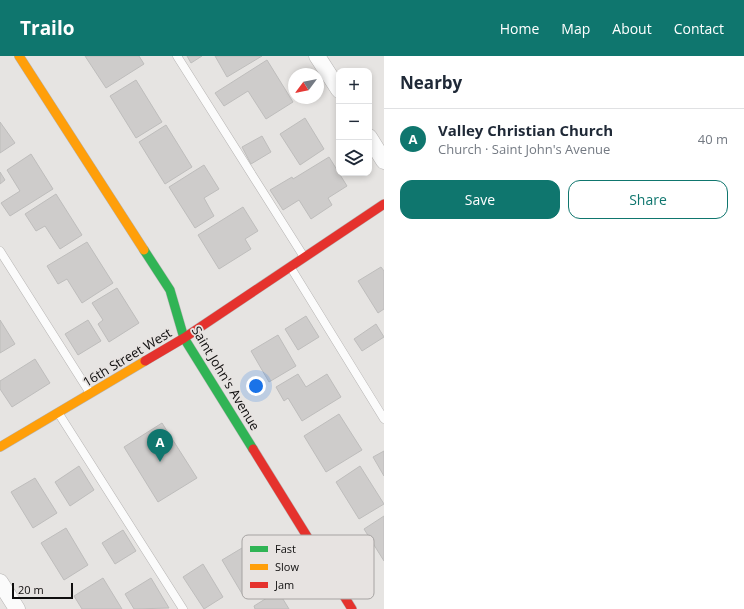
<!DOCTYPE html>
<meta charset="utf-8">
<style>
body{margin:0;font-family:"Open Sans",sans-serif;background:#f6f6f7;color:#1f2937}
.controls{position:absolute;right:12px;top:12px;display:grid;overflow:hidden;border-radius:8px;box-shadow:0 2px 6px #0003}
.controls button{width:36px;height:36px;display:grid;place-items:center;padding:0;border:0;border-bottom:1px solid #e0e1e3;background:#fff;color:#1f2937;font:20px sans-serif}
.compass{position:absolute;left:288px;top:12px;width:36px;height:36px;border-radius:50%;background:#fff;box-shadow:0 2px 6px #0003;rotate:238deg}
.scale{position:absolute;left:12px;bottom:10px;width:61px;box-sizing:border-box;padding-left:4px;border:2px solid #0f0e0e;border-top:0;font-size:11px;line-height:14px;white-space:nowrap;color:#0f0e0e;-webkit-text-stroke:3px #e7e3e1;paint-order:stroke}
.you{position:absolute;left:256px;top:330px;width:14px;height:14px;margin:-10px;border:3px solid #fff;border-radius:50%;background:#1a73e8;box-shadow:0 0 0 6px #1a73e833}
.badge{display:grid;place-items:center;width:26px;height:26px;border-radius:50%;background:#0f766e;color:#fff;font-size:13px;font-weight:700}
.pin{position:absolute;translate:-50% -33px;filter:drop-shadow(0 1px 2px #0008)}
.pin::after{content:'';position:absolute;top:21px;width:14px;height:12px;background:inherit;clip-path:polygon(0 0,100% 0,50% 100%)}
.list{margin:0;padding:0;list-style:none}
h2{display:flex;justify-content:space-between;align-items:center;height:52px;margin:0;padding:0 16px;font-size:17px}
h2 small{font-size:13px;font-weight:400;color:#747a83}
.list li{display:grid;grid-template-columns:26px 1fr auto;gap:12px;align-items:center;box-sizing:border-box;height:60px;padding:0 16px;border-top:1px solid #e0e1e3}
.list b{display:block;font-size:15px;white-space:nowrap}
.list p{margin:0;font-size:13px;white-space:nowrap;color:#747a83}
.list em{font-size:13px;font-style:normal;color:#747a83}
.actions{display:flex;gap:8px;padding:12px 16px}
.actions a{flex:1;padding:9px 0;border:1px solid #0f766e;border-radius:12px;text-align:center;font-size:14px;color:#0f766e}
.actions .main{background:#0f766e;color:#fff}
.icon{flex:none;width:22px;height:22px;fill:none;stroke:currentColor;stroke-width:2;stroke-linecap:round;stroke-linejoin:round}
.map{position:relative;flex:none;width:384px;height:553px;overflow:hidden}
header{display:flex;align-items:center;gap:24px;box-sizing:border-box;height:56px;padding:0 20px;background:#0f766e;color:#fff}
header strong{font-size:19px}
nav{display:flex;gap:22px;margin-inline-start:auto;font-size:14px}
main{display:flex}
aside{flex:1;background:#fff}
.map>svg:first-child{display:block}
</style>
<header>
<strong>Trailo</strong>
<nav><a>Home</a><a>Map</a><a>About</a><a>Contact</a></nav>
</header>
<main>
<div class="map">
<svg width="384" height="553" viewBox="0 0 384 553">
<rect width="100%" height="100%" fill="#e6e4e2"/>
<g fill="#cecccb" stroke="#bebdbc">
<polygon points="85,0 139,0 144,8 106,32"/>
<polygon points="187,0 202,0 191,7"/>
<polygon points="215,0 262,0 227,21"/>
<polygon points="267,4 293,46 266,63 248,35 224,50 215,37"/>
<polygon points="136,24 162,66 136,82 110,40"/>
<polygon points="305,62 324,93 300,109 280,78"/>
<polygon points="0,66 15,87 0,97"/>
<polygon points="166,69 192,111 165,128 139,86"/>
<polygon points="262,80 271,96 251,108 242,91"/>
<polygon points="31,98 53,133 10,160 1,147 20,135 7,114"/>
<polygon points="329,101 347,130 328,142 332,149 311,163 299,144 283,154 270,134 292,121 293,123"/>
<polygon points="204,109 219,133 204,142 214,160 195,172 169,131"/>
<polygon points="0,116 5,124 0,128"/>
<polygon points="56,138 82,179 60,193 45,170 36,175 25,158"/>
<polygon points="243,151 258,175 245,183 251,193 219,213 198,179"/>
<polygon points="87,186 113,227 82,247 67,223 58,228 47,210"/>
<polygon points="381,211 384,215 384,253 378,257 358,225"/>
<polygon points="117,232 139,267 109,286 98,268 103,264 92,247"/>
<polygon points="306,260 319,281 298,294 285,273"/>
<polygon points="0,264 15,288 0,297"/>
<polygon points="88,264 101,285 78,299 65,278"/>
<polygon points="376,268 384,281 362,295 354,283"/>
<polygon points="278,279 296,310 269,326 251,295"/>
<polygon points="35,303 50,327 12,351 0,333 0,325"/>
<polygon points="298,318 306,331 327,318 341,341 302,365 288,342 284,345 276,331"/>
<polygon points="339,358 362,394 326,416 304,380"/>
<polygon points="162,367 197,422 158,446 124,391"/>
<polygon points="384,395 384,420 373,401"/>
<polygon points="79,410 94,434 70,450 55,426"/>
<polygon points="360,410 384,448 359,463 336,426"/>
<polygon points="35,422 57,457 33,472 11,436"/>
<polygon points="384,460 384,505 364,473"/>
<polygon points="66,472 88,509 64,524 41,487"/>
<polygon points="123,474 136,495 115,508 102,487"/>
<polygon points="247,489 270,525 244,541 222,504"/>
<polygon points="203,508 223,541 204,553 183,521"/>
<polygon points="103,522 122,553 82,553 74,540"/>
<polygon points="151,522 169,552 134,553 125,538"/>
<polygon points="278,535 289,553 255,553 254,550"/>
</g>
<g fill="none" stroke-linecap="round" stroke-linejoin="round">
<defs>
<g id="lane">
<polyline points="177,0 304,201"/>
<polyline points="0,195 90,337"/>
<polyline points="291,212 384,363"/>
<polyline points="59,358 183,553"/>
</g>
<g id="street">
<polyline points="317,0 339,34"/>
<polyline points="369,81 384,105"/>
<polyline points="0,526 17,553"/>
</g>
<polyline id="fast" points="144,194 170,234 184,282 253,393"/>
<g id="slow">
<polyline points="19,0 144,194"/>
<polyline points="0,391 145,305"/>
</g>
<g id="jam">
<polyline points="145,305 184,282 384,148"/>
<polyline points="253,393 352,553"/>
</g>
</defs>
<use href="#lane" stroke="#b6b4b3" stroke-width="9"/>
<use href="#street" stroke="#b6b4b3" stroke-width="17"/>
<use href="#fast" stroke="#b6b4b3" stroke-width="10"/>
<use href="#slow" stroke="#b6b4b3" stroke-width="10"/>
<use href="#jam" stroke="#b6b4b3" stroke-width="10"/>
<use href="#lane" stroke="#fbfbfb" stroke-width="8"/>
<use href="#street" stroke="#fbfbfb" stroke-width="16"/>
<use href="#fast" stroke="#30b455" stroke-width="9"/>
<use href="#slow" stroke="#ff9f0a" stroke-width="9"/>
<use href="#jam" stroke="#e5322d" stroke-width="9"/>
</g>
<g text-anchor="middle" stroke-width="3.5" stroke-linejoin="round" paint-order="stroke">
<g font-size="13" fill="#0f0e0e" stroke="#e7e3e1">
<text transform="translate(127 301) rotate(-31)" y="5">16th Street West</text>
<text transform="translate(226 322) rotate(59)" y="5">Saint John's Avenue</text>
</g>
</g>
<rect x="242" y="479" width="132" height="64" rx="6" fill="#e7e3e1" stroke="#a6a3a2" stroke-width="1"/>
<rect x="250" y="490" width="18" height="6" fill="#30b455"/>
<rect x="250" y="508" width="18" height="6" fill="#ff9f0a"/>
<rect x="250" y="526" width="18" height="6" fill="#e5322d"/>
<g font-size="11" fill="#0f0e0e">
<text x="275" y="497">Fast</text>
<text x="275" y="515">Slow</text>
<text x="275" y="533">Jam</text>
</g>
</svg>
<div class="controls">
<button>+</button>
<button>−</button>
<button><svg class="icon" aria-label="layers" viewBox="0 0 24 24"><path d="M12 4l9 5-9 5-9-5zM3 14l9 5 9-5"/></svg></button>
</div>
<svg class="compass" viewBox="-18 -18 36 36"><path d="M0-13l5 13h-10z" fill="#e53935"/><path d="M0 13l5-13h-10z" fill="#747a83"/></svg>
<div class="scale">20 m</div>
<div class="you"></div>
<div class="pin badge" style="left:160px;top:406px">A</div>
</div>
<aside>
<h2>Nearby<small></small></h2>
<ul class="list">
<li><span class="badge">A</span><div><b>Valley Christian Church</b><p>Church · Saint John's Avenue</p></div><em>40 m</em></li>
</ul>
<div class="actions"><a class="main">Save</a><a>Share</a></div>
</aside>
</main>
